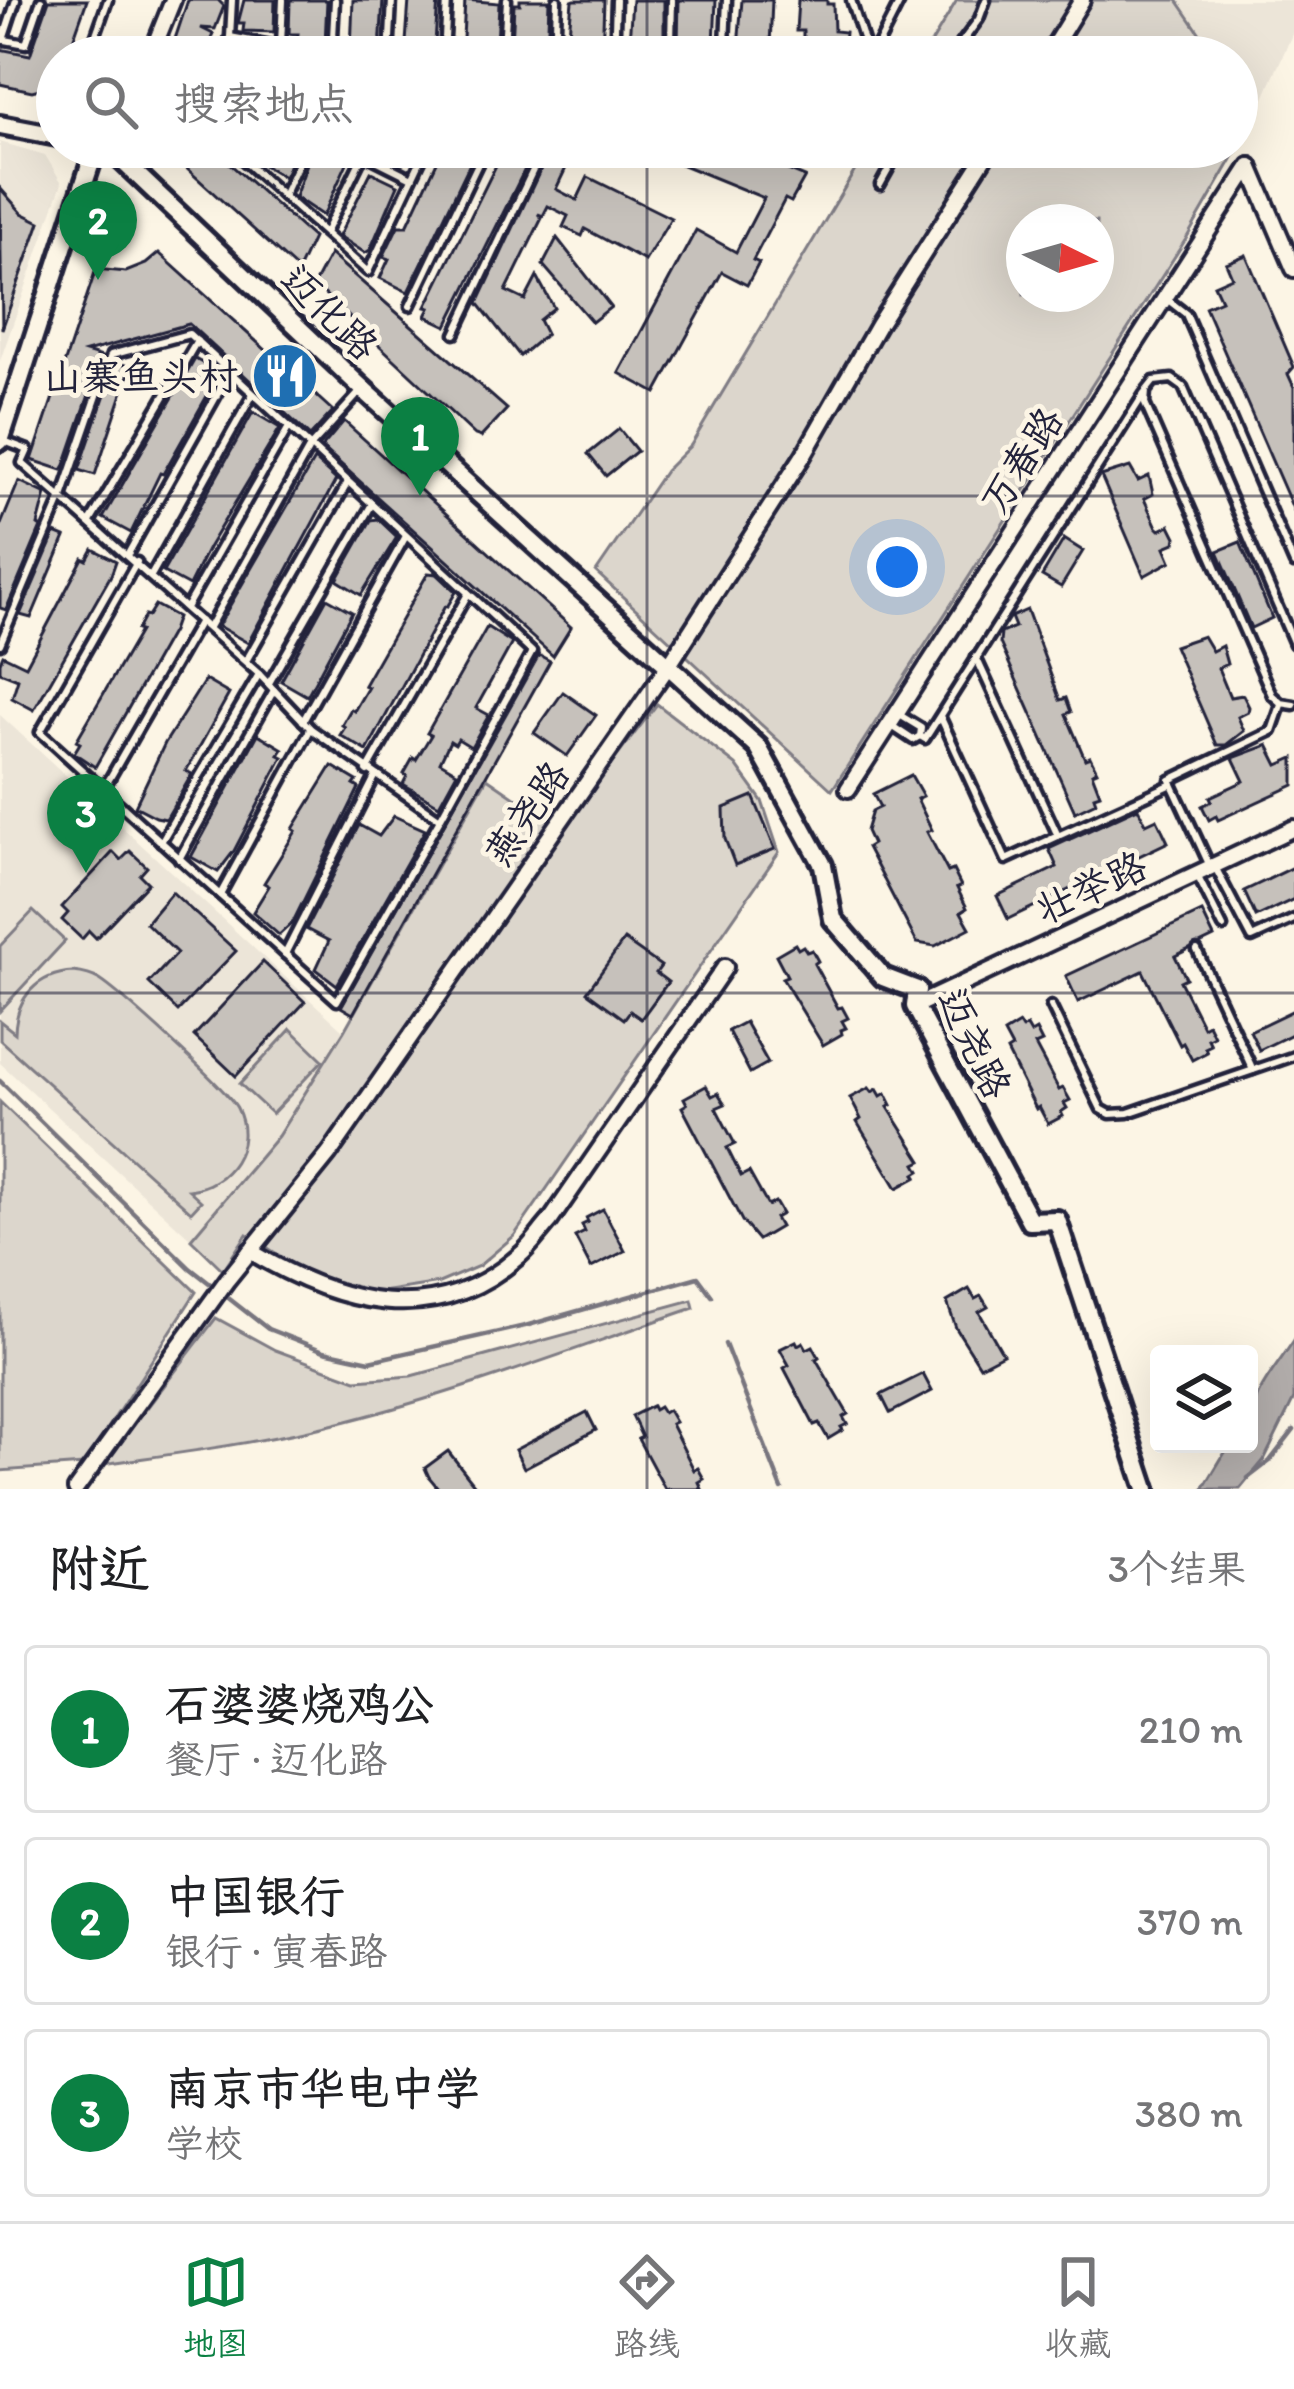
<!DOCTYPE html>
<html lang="zh">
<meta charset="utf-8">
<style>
body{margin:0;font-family:Itim,"LXGW WenKai TC",sans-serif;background:#f6f6f6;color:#202124}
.controls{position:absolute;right:36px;bottom:36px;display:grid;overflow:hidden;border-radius:12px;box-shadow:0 12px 48px #0002}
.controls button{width:108px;height:108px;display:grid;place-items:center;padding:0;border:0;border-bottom:3px solid #e0e0e0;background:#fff;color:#202124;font:60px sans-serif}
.compass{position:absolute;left:1006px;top:204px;width:108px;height:108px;border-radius:50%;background:#fff;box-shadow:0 12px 48px #0002;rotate:95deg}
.you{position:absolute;left:897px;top:567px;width:42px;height:42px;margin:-30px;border:9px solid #fff;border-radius:50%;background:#1a73e8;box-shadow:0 0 0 18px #1a73e833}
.badge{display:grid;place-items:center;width:78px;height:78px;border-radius:50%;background:#0b8043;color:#fff;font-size:39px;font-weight:700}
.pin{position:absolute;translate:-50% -99px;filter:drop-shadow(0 3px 6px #0008)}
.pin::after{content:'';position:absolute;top:63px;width:42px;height:36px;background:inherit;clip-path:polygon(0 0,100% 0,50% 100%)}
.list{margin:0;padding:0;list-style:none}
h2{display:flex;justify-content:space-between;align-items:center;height:156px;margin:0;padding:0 48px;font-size:51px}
h2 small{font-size:39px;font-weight:400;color:#757577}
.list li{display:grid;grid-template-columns:78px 1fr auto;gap:36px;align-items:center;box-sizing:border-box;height:168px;margin:0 24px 24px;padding:0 24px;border:3px solid #e0e0e0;border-radius:12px}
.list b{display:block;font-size:45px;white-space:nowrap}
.list p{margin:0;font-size:39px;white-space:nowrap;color:#757577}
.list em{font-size:39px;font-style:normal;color:#757577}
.icon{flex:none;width:66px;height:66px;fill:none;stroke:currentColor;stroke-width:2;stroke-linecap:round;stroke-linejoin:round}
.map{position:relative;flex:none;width:1294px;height:1489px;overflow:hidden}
.search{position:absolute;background:#fff;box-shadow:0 12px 48px #0002;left:36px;right:36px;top:36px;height:132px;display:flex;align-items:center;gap:30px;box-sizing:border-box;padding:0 42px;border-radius:66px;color:#757577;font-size:45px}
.sheet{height:732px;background:#fff}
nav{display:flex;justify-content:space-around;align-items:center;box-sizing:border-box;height:168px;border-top:3px solid #e0e0e0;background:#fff;font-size:33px;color:#757577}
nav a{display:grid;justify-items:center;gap:6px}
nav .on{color:#0b8043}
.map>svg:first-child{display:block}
</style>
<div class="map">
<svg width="1294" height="1489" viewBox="0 0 1294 1489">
<rect width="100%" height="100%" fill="#fcf5e5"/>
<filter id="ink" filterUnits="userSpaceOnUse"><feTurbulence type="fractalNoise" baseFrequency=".00833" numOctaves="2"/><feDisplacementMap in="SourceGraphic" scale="24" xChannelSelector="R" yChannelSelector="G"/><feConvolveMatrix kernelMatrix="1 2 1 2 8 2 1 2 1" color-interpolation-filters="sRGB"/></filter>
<g filter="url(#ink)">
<g fill="#ece5d8">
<polygon points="1177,0 1294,0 1294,30 1254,121 1237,93 1237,57 1216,57"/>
<polygon points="0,142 45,155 62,183 0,361"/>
<polygon points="0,715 344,1031 278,1136 191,1239 0,1063"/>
</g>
<g fill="#dcd6cc" stroke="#7f7c84" stroke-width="3" fill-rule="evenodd">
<polygon points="957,0 1177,0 1216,57 923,57"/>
<path d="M1237,93L1254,121L1186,239L832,790L596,572L665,471L691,445L869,147H1237ZM1024,222H1096V294H1024Z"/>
<polygon points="657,704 736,765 762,801 779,852 514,1236 479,1266 439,1283 369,1294 298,1268 247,1234 223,1270 191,1239 278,1136 344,1031 487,778 562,829"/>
<polygon points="33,911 65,941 0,1011 0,946"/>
<path d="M73,972C83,973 92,975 100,980C120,993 228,1090 237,1108C256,1146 228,1186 189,1190L201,1201L191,1212L0,1040V1021L15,1033C16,998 37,974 73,972Z"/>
<polygon points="291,1029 323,1060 272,1114 240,1084"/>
<polygon points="0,1102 196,1292 84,1465 0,1471"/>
<path d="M692,1300L694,1308C579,1347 465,1391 347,1421C267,1442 185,1452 104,1464L216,1318L275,1350L356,1380L412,1376Z"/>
</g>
<path fill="#b2adab" stroke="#78757e" stroke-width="3" d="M1294,1340V1399L1264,1460L1240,1489H1203L1230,1444H1249C1249,1393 1268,1380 1294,1340Z"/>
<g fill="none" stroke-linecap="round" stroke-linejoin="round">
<g stroke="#78757e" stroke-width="4.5">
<polyline points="0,1081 190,1268 268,1329 324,1351 370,1361 525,1326 698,1277 712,1296"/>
<polyline points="725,1344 782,1489"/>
<polyline points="1248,1478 1270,1461 1294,1430"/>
</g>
</g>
<g fill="#c6c1bb" stroke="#22223b" stroke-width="3">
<polygon points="49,0 87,0 67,57 57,57 57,78 47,87 32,91 0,84 0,49 30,55"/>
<polygon points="188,0 218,0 224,6 215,29 201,28 213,34 204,57 169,57"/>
<polygon points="244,0 275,0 274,32 243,31 244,23 238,23"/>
<polygon points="290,0 327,0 325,44 297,42 298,34 289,34"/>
<polygon points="353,0 383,0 380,50 351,51"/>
<polygon points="409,0 438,0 434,57 405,57"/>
<polygon points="465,0 499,3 497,46 492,45 491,55 462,57"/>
<polygon points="520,0 549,0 547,57 518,55 518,48 512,47 514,4 520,4"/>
<polygon points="575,0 604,0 602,55 574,53 574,45 568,44 572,1"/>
<polygon points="632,0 664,0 664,42 629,42"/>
<polygon points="679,0 716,0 714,44 678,43"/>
<polygon points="742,0 772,0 770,46 738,47"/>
<polygon points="798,0 827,0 827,4 833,4 834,31 845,32 843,57 803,57 803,31 796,31"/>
<polygon points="163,147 211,147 313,238 298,270"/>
<polygon points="258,147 298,147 284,177 252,158"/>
<polygon points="313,147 342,147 352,152 323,216 295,197"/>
<polygon points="444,147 476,151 408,292 380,278 389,259 383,257 398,226 407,226"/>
<polygon points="505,147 536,147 447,326 426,316 430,308 426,307"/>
<polygon points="551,147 559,147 552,161 566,168 556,189 577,200 588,177 671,218 645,261 585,229 582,236 563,227 568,216 548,206 543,216 538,214 542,218 506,291 525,300 537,277 554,308 539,320 546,334 520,356 478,303"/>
<polygon points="639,147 744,147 742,151 805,177 791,202 785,199 753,260 759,263 747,285 722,272 656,393 619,373 696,230 736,252 764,198"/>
<polygon points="371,172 398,185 370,250 365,253 339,236"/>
<polygon points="0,188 22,213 40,222 2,329"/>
<polygon points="557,238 611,307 592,322 543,265"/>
<polygon points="159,253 333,411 310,436 189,324 86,352 102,357 65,465 62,470 32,460 96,269 126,272 146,264"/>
<polygon points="330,254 507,409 481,437 475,435 314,284"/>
<polygon points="1246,255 1294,367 1288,374 1294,387 1294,511 1205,307 1221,300 1214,285 1232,277 1226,263"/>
<polygon points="195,359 220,373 163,474 160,473 131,533 103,518"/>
<polygon points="116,362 131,367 95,475 79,470"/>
<polygon points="253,412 280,428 208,548 189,586 163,572"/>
<polygon points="344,421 571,627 553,656 322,447"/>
<polygon points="619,429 637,451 606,476 588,454"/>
<polygon points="314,460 336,480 248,643 218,626"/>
<polygon points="1130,467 1138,481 1149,476 1153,494 1144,499 1157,527 1160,530 1170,525 1176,537 1175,543 1165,547 1171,561 1144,576 1101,476"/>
<polygon points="19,481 46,494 38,525 41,527 6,610 0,608 0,527"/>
<polygon points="378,519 397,537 361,595 337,580 371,520"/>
<polygon points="55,533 65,537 31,618 20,615"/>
<polygon points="1064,539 1083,551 1061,587 1042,576"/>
<polygon points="1240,542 1272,618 1251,628 1218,551"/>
<polygon points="93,549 116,561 111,575 34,710 12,698 18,679 0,672 0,662 3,655 26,666 83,558 87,560"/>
<polygon points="428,573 437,574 456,592 447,607 445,606 367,751 340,735 345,727 342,725 351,709 354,711 368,687 364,685"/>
<polygon points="327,598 352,612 307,696 281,681"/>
<polygon points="155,605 177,617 172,631 95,767 74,753 80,743 76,741 140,631 137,630 145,615 148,616"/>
<polygon points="1027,610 1060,700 1066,698 1071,712 1066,714 1085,759 1090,757 1097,771 1092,773 1100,794 1094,796 1096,802 1075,812 1000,643 1001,633 1015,627 1011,617"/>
<polygon points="487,627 512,643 476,708 489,715 471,747 458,739 455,744 450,741 440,762 457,772 439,805 403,784 407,776 404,774 413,758 416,760 431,735 427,733"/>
<polygon points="1203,636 1212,651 1222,646 1227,664 1218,668 1230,697 1243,695 1249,707 1248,712 1238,717 1244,731 1226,745 1217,745 1174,646"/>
<polygon points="539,655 550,661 353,1014 341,1007"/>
<polygon points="205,680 229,694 186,771 192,774 166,819 156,817 135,806 165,743"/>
<polygon points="563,692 596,715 567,756 534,733"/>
<polygon points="258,734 283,749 279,755 283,757 234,851 218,872 191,857"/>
<polygon points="1268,745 1278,765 1294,758 1294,785 1218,820 1216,816 1209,820 1202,806 1212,801 1210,797 1244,781 1233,758"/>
<polygon points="332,766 357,781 354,785 359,788 293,922 279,935 253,912 269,886 264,883 296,831 293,829"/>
<polygon points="911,775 923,796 917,799 932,830 927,832 948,872 953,870 961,886 957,888 967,908 961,912 970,928 935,946 917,943 867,847 872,844 866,831 872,811 880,807 873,794"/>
<polygon points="753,796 775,849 735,865 725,839 724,808"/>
<polygon points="1138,808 1146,824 1157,819 1168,842 1008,919 997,896 1057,867 1049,849"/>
<polygon points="394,816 425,830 337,985 316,969 329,941 306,929 359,825 379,836"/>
<polygon points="130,851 147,867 140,875 148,883 96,938 89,931 82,939 62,920 68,913 62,907 113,852 121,860"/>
<polygon points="1294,867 1294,899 1256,917 1244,891"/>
<polygon points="172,892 236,951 178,1011 149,983 177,953 146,923"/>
<polygon points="1202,912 1214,937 1175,956 1186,978 1180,981 1203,1027 1208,1024 1214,1036 1208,1039 1211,1045 1205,1048 1207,1052 1192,1060 1183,1043 1180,1045 1143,971 1078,1002 1066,976"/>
<polygon points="624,940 661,966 656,973 668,982 641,1019 630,1011 624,1019 587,992"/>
<polygon points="795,944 798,949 803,946 807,952 812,950 818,961 814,964 838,1008 842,1007 848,1018 842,1021 846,1028 841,1030 842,1034 823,1045 782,978 787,976 776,955"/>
<polygon points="263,962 305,1002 236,1076 194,1036"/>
<polygon points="1294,1010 1294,1033 1259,1050 1250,1031"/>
<polygon points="745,1022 768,1063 750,1073 728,1031"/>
<polygon points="1019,1024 1022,1029 1027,1026 1031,1033 1036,1030 1042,1042 1035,1045 1059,1090 1063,1088 1070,1100 1064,1103 1067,1108 1061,1112 1063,1116 1048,1124 1039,1107 1036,1109 1007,1051 1012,1048 1004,1033"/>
<polygon points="706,1086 712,1096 718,1093 725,1104 716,1108 735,1144 727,1148 741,1176 749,1172 768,1206 775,1202 782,1214 775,1218 780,1227 758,1240 742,1221 682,1107 687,1104 684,1098"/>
<polygon points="869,1088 872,1092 877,1089 881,1096 886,1093 892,1105 888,1107 922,1161 916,1164 920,1171 915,1174 917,1177 897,1188 857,1122 861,1119 850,1098"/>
<polygon points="603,1209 625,1251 591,1268 575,1237 585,1232 582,1225 588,1222 586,1218"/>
<polygon points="969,1289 975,1299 981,1296 988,1307 979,1312 1003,1354 980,1366 956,1328 947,1302"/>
<polygon points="796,1341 798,1345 803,1342 807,1349 813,1346 819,1357 816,1359 848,1414 843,1417 847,1424 841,1427 843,1430 828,1439 819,1423 814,1425 784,1368 789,1365 780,1349"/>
<polygon points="923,1374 932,1391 890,1413 881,1395"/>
<polygon points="652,1406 654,1410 659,1407 663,1413 668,1410 675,1422 671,1424 694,1470 698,1468 704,1479 699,1482 702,1489 665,1489 638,1439 642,1437 632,1416"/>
<polygon points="587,1412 596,1430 524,1468 515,1450"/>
<polygon points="448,1451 478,1489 439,1489 429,1477 425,1468"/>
</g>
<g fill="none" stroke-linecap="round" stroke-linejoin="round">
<defs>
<g id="service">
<polyline points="507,0 504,48 508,57"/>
<polyline points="851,0 869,57"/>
<polyline points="230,37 335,57"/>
<polyline points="0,39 26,44 41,0"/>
<polyline points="3,40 16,0"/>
<polyline points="671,42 672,0"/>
<polyline points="281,44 283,0"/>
<polyline points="725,45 727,0"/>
<polyline points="332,56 335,0"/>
<polyline points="88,57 108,0"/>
<polyline points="222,57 230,37 232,0"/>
<polyline points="389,57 392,0"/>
<polyline points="444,57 447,0"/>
<polyline points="555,57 557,0"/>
<polyline points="614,57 616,0"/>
<polyline points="872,57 901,0"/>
<polyline points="951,57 979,19 986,0"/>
<polyline points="247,147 242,159 368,272 427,147"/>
<polyline points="364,154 412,178"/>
<polyline points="880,185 901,147"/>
<polyline points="283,196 306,147"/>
<polyline points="325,233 367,147"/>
<polyline points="1168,300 1186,314 1294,564"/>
<polyline points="410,306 486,147"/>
<polyline points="455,334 544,147"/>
<polyline points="4,441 28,450 22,463 259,674 311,729 440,819 337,1001 40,732 137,562"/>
<polyline points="90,522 197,341"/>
<polyline points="128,554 230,372"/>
<polyline points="152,574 253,394"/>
<polyline points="187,606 289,427"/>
<polyline points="209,627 310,447 360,392"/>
<polyline points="0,644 62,497 111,355 189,334 532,652 440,819"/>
<polyline points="1294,644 1183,387 1172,379 1154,381 1146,391 1145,404 1272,695 1281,703 1294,705"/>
<polyline points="246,661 348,482"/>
<polyline points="269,683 372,504"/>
<polyline points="898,714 921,728 920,736 925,739 1144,394"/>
<polyline points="941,718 1006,860 1058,836 976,657"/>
<polyline points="303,721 406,536"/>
<polyline points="892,726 913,740 920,736"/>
<polyline points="367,771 468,594"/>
<polyline points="103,790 200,621"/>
<polyline points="1058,836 1172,784"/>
<polyline points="161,842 259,674"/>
<polyline points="179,859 274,690"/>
<polyline points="1209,864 1170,780 1272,731 1281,705"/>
<polyline points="1216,869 1252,938 1294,919"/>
<polyline points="1198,877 1223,927"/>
<polyline points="220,895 310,730"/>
<polyline points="1197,950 1253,1070"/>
<polyline points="285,954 375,777"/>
<polyline points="1051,1006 1101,1109 1110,1114 1128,1113 1294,1056"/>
</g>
<g id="minor">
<polyline points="150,57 173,0"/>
<polyline points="1047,57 1082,0"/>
<polyline points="1250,166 1294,269"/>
<polyline points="848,789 1250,166"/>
<polyline points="915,1006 1294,828"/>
<path d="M250,1251C336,1303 434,1332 519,1256C531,1246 540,1232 550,1221L725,967"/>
<polyline points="76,1489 227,1280 329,1154 669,665 803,456 878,325 991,147"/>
</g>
<g id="tertiary">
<polyline points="0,125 57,136"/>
<polyline points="108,147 363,389 758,747 823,865 833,919 883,977 917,990 915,1006 1030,1221 1057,1220 1146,1489"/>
<polyline points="0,441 96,147"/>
</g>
</defs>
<use href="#service" stroke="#22223b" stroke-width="15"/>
<use href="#minor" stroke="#22223b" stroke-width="22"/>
<use href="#tertiary" stroke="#22223b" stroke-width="26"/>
<use href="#service" stroke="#fcf5e5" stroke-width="6"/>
<use href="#minor" stroke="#fcf5e5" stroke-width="14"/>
<use href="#tertiary" stroke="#fcf5e5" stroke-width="16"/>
</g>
</g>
<path fill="none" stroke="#22223b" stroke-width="3" stroke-opacity="0.55" d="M647,0V57M647,147V1489M0,496H1294M0,993H1294"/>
<defs>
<symbol id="restaurant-disc" viewBox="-11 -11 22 22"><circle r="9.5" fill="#1f6fb2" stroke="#fcf5e5"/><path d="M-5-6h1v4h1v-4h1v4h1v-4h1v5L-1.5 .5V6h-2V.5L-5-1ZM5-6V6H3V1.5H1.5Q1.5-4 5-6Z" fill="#fff"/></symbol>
</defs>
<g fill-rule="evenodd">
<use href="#restaurant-disc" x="247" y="338" width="76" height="76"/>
</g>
<g text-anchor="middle" stroke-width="10" stroke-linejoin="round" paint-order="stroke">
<g font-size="39" fill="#22223b" stroke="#fcf5e5">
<text transform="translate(330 312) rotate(44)" y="14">迈化路</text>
<text transform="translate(1021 460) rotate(-57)" y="14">万春路</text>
<text transform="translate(526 813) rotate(-55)" y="14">燕尧路</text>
<text transform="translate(1091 887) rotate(-25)" y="14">壮举路</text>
<text transform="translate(975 1043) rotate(64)" y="14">迈尧路</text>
</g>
<g font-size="39" fill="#22223b" stroke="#fcf5e5" text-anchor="end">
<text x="238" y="390">山寨鱼头村</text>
</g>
</g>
</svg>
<div class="controls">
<button><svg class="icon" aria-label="layers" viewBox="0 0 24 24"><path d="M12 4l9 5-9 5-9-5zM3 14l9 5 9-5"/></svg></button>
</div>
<svg class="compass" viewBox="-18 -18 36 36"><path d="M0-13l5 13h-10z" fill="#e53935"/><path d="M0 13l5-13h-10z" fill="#757577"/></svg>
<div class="you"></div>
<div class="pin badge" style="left:420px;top:496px">1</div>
<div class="pin badge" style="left:98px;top:280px">2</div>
<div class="pin badge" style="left:86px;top:873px">3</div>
<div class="search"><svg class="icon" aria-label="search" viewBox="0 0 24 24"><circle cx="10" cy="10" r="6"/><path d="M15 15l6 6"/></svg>搜索地点</div>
</div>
<section class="sheet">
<h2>附近<small>3个结果</small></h2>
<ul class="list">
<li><span class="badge">1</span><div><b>石婆婆烧鸡公</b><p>餐厅 · 迈化路</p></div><em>210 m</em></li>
<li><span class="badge">2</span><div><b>中国银行</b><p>银行 · 寅春路</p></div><em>370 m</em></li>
<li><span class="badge">3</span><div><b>南京市华电中学</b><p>学校</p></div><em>380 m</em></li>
</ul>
</section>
<nav>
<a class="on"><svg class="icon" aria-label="map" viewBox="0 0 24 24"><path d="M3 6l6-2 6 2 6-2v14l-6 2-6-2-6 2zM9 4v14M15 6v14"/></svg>地图</a>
<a><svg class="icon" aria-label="directions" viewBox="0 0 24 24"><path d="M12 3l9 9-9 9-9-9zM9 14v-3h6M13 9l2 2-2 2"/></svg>路线</a>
<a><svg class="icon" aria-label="saved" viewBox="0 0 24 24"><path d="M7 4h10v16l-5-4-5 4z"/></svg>收藏</a>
</nav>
